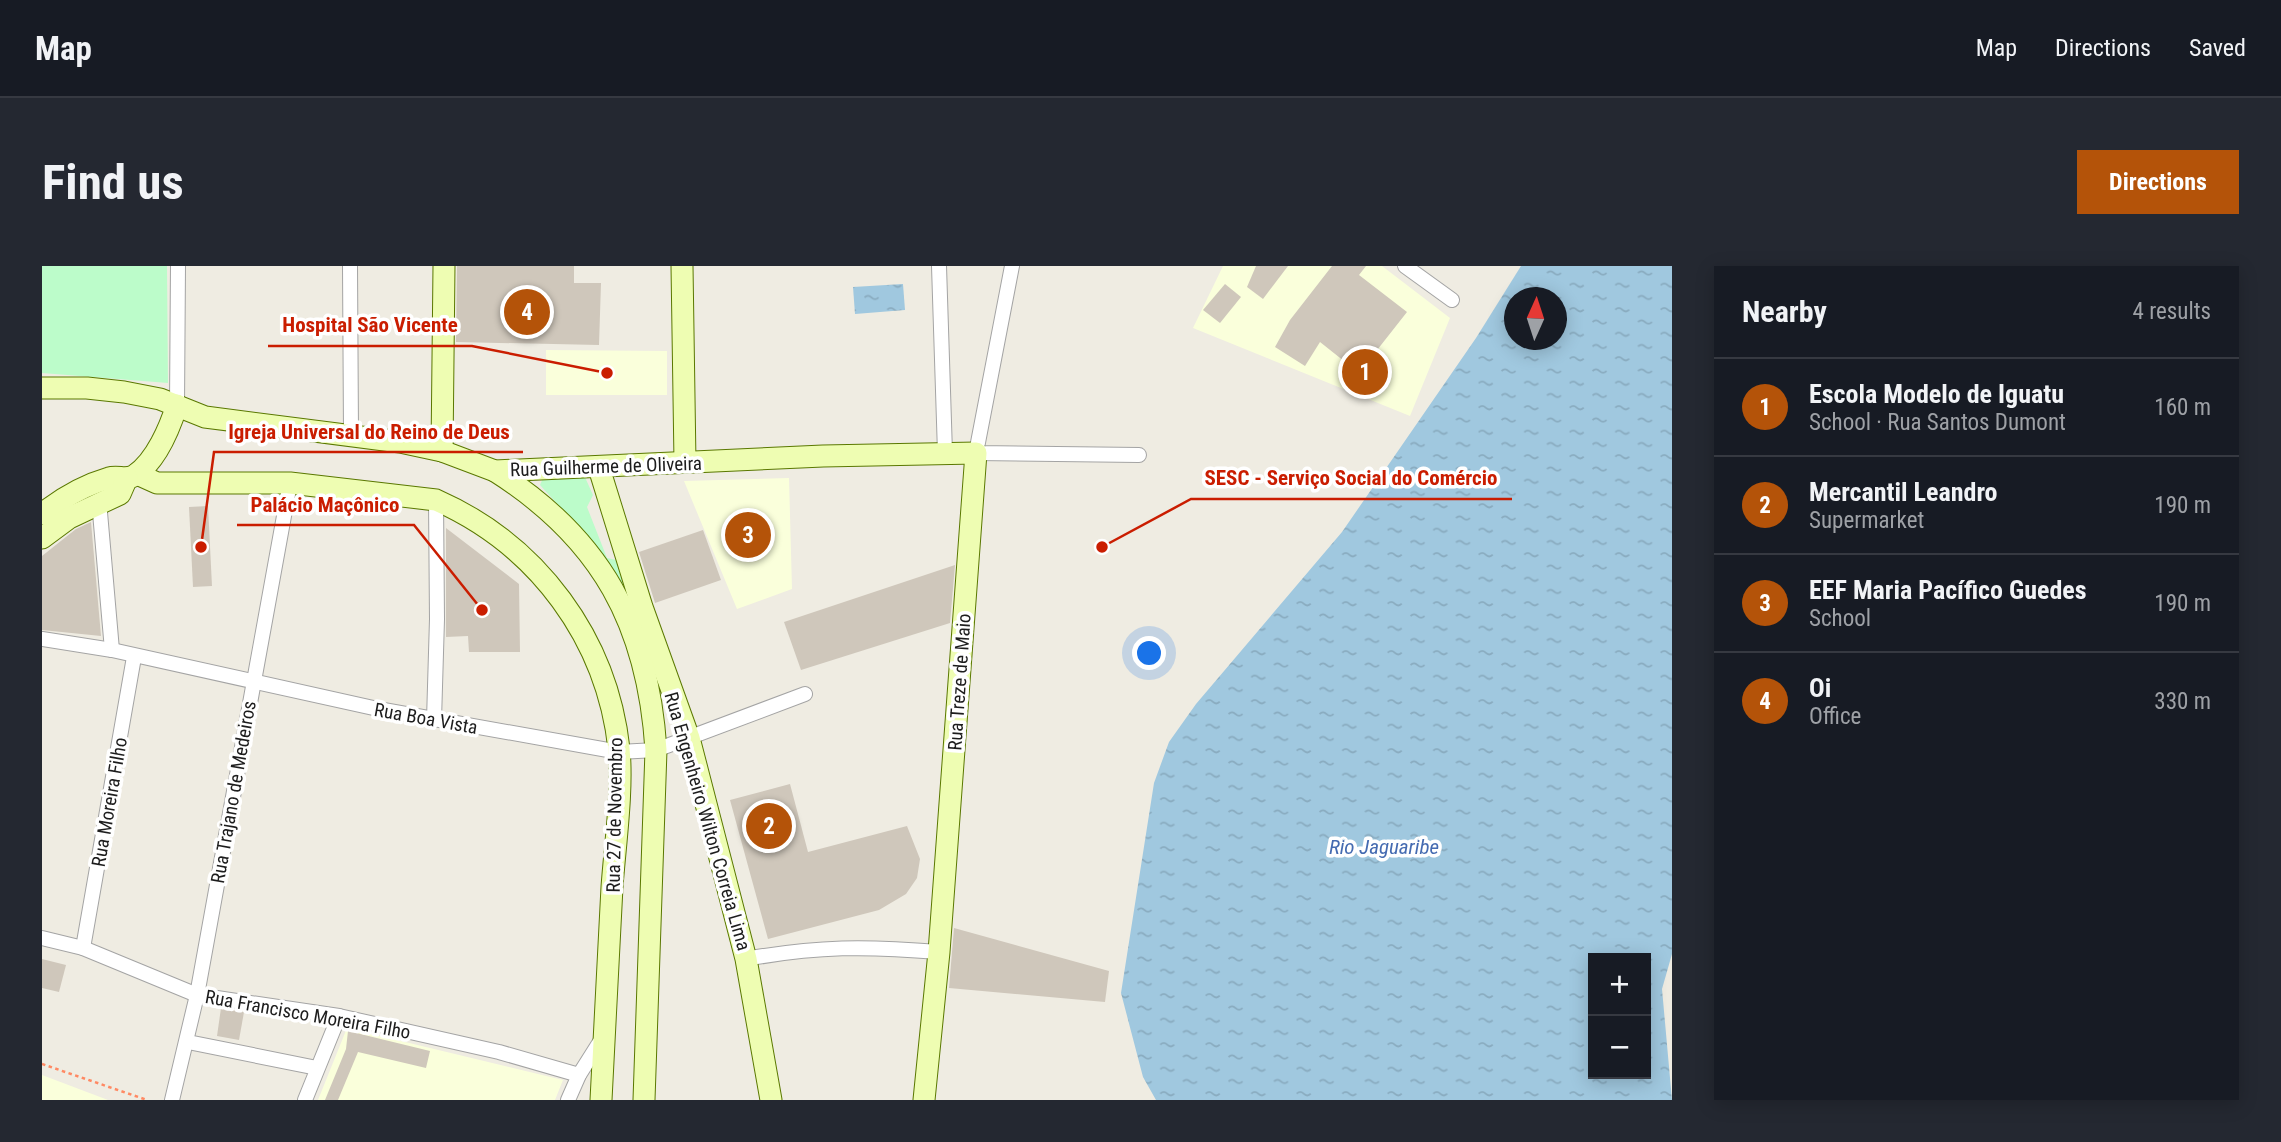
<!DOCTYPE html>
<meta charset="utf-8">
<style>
body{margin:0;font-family:"Roboto Condensed",sans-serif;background:#242831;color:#f1f3f6}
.controls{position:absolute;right:21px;bottom:21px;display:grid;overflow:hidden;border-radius:0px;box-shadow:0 4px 18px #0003}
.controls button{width:63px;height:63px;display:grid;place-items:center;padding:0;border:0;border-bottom:2px solid #363941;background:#171b24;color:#f1f3f6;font:35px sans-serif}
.compass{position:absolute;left:1462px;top:21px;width:63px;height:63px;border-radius:50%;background:#171b24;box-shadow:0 4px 18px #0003;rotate:3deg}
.you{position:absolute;left:1108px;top:388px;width:24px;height:24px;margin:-18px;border:5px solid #fff;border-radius:50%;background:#1a73e8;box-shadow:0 0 0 10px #1a73e833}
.badge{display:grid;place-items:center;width:46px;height:46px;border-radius:50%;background:#b45309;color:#fff;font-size:23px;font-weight:700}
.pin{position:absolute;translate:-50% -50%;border:4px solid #fff;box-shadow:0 2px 7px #0006}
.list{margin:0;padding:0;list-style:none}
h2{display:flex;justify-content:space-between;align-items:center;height:91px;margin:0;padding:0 28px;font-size:30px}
h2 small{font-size:23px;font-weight:400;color:#9ea1a6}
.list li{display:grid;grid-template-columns:46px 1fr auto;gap:21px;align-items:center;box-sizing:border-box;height:98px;padding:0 28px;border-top:2px solid #363941}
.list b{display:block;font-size:26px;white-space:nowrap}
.list p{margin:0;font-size:23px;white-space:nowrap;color:#9ea1a6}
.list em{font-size:23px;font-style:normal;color:#9ea1a6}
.map{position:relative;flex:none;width:1630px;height:834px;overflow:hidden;border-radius:0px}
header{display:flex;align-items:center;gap:42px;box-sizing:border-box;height:98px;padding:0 35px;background:#171b24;border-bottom:2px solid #363941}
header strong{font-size:33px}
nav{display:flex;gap:38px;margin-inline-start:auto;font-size:24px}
.intro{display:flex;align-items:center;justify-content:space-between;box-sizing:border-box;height:168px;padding:0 42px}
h1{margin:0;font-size:49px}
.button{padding:18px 32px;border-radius:0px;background:#b45309;color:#fff;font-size:24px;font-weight:700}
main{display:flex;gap:42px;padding:0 42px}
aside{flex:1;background:#171b24;border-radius:0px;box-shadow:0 4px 18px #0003}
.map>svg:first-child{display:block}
</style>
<header>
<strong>Map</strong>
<nav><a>Map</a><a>Directions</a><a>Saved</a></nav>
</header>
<div class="intro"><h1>Find us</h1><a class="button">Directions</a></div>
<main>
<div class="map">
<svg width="1630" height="834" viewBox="0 0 1630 834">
<defs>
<pattern id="water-ripples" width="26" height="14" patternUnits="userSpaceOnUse" patternTransform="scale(1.75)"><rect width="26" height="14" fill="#a0c8df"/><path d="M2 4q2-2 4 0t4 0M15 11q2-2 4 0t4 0" fill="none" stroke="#89abbf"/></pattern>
</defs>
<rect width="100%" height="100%" fill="#efece2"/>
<g fill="#faffdb">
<polygon points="1181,0 1340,0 1408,52 1368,150 1151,62"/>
<polygon points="504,84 625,85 625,129 504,129"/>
<polygon points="747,212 750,323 695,343 642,215"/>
<polygon points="305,762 521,814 513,834 276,834"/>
<polygon points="0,809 66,834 0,834"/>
</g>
<g fill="#bcfcca">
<polygon points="0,0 125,0 126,117 0,107"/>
<polygon points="542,209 551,229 545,241 565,292 574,294 602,368 529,253 498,219 501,212"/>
</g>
<g fill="url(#water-ripples)" fill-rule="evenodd">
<path d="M1479,0H1630V688L1620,723L1630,834H1114L1101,811L1079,727L1112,517L1127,476L1154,438L1300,266L1434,72ZM1472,32H1514V74H1472ZM1551,692H1604V808H1551Z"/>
<polygon points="861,18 863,44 813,48 811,21"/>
</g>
<g fill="#cfc7bb">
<polygon points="415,0 532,0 532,17 559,17 557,79 414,76"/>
<polygon points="1214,0 1246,0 1221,33 1205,21"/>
<polygon points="1290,0 1324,0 1317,9 1365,46 1317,107 1278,76 1263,100 1233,81 1248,54"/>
<polygon points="1183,18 1199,31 1178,57 1161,44"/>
<polygon points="166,240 170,320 151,321 147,241"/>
<polygon points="49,256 59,370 0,364 0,290 34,263"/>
<polygon points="404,262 477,318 478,386 427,386 426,370 404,371"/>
<polygon points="661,264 679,314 613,337 597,286"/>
<polygon points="913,299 908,357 759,404 742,356"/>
<polygon points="748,518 766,586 865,560 878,593 875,612 864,628 837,644 726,673 688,534"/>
<polygon points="912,662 1067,705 1063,736 907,722"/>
<polygon points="0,693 24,699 17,726 0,722"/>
<polygon points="179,742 202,746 197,774 175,770"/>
<polygon points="306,765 388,785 384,802 316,786 296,834 283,834 304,783"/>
</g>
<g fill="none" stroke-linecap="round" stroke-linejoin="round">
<defs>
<g id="street">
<polyline points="308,0 309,167"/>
<polyline points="897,0 903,187"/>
<polyline points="970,0 934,187 1097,189"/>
<polyline points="1363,0 1410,34"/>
<polyline points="135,139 136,0"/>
<polyline points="57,235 70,384"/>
<polyline points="0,373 70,384 336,443 577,486 614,484 763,428"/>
<polyline points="392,454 395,353 394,234"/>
<polyline points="0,672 41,682 155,729 297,750 457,786 537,809"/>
<polyline points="41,682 92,391"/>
<path d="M704,693C776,680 824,680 897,686"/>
<polyline points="146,776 275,802"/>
<polyline points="130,834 155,729 248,217"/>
<polyline points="263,834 297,750"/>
<polyline points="526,834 537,809 561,771"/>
</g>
<g id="secondary">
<polyline points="640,0 643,196"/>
<polyline points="0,122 45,122 82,126 118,133 163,151 358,176 400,185 453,205 781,190 934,187 897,686 882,834"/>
<polyline points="400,185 402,0"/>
<polyline points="557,202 600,341 647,472 704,693 729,834"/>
<path d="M453,205C560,273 606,359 614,484L602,834"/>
<path d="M95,208L115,217H248L394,234C496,279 565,373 577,483C581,524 573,579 570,621C567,692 563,763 559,834"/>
<path d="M0,248C20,232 43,219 67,212C76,209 85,215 93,209C114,195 128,161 135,139"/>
<polyline points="0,272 27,252 78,228 85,212"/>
</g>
</defs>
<use href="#street" stroke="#a4a4a4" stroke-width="16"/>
<use href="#secondary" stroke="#5a7800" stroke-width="23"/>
<polyline stroke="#ff8963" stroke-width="2.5" stroke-dasharray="3.5 3.5" stroke-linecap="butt" points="0,798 105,834"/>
<use href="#street" stroke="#fff" stroke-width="14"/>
<use href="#secondary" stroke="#eefdb2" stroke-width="21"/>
</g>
<g text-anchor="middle" stroke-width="7" stroke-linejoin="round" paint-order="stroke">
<g font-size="19" fill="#1d1d1d" stroke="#fff">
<text transform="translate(564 200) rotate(-2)" y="7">Rua Guilherme de Oliveira</text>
<text transform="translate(917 416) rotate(-86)" y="7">Rua Treze de Maio</text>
<text transform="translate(384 452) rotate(10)" y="7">Rua Boa Vista</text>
<text transform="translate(191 526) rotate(-80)" y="7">Rua Trajano de Medeiros</text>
<text transform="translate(67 536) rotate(-80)" y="7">Rua Moreira Filho</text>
<text transform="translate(572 549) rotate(-89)" y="7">Rua 27 de Novembro</text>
<text transform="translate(666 555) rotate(74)" y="7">Rua Engenheiro Wilton Correia Lima</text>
<text transform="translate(266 748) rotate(10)" y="7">Rua Francisco Moreira Filho</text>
</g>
<g font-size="21" font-style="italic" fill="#456bb1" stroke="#fff">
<text x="1342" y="588">Rio Jaguaribe</text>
</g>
</g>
<path fill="none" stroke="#ca1d00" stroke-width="2.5" d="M565 107L430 80H226M159 281L172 186H481M1060 281L1149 233H1470M440 344L372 259H195"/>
<g fill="#ca1d00" stroke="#fff" stroke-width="2.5">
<circle cx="565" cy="107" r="7"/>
<circle cx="159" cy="281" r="7"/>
<circle cx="1060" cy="281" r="7"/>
<circle cx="440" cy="344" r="7"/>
</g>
<g font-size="21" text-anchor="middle" font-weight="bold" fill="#ca1d00" stroke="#fff" stroke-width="7" stroke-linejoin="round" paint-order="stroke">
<text x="328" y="66">Hospital São Vicente</text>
<text x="327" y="173">Igreja Universal do Reino de Deus</text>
<text x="1309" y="219">SESC - Serviço Social do Comércio</text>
<text x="283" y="246">Palácio Maçônico</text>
</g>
</svg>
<div class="controls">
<button>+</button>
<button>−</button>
</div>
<svg class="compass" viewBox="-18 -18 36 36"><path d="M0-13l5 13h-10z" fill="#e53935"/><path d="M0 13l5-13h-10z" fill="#9ea1a6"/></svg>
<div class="you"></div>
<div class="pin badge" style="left:1323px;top:106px">1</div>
<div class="pin badge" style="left:727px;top:560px">2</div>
<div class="pin badge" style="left:706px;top:269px">3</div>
<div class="pin badge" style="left:485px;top:46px">4</div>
</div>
<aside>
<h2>Nearby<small>4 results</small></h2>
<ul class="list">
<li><span class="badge">1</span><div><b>Escola Modelo de Iguatu</b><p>School · Rua Santos Dumont</p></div><em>160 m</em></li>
<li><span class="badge">2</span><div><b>Mercantil Leandro</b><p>Supermarket</p></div><em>190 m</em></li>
<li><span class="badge">3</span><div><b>EEF Maria Pacífico Guedes</b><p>School</p></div><em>190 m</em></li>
<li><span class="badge">4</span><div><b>Oi</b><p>Office</p></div><em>330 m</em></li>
</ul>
</aside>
</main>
